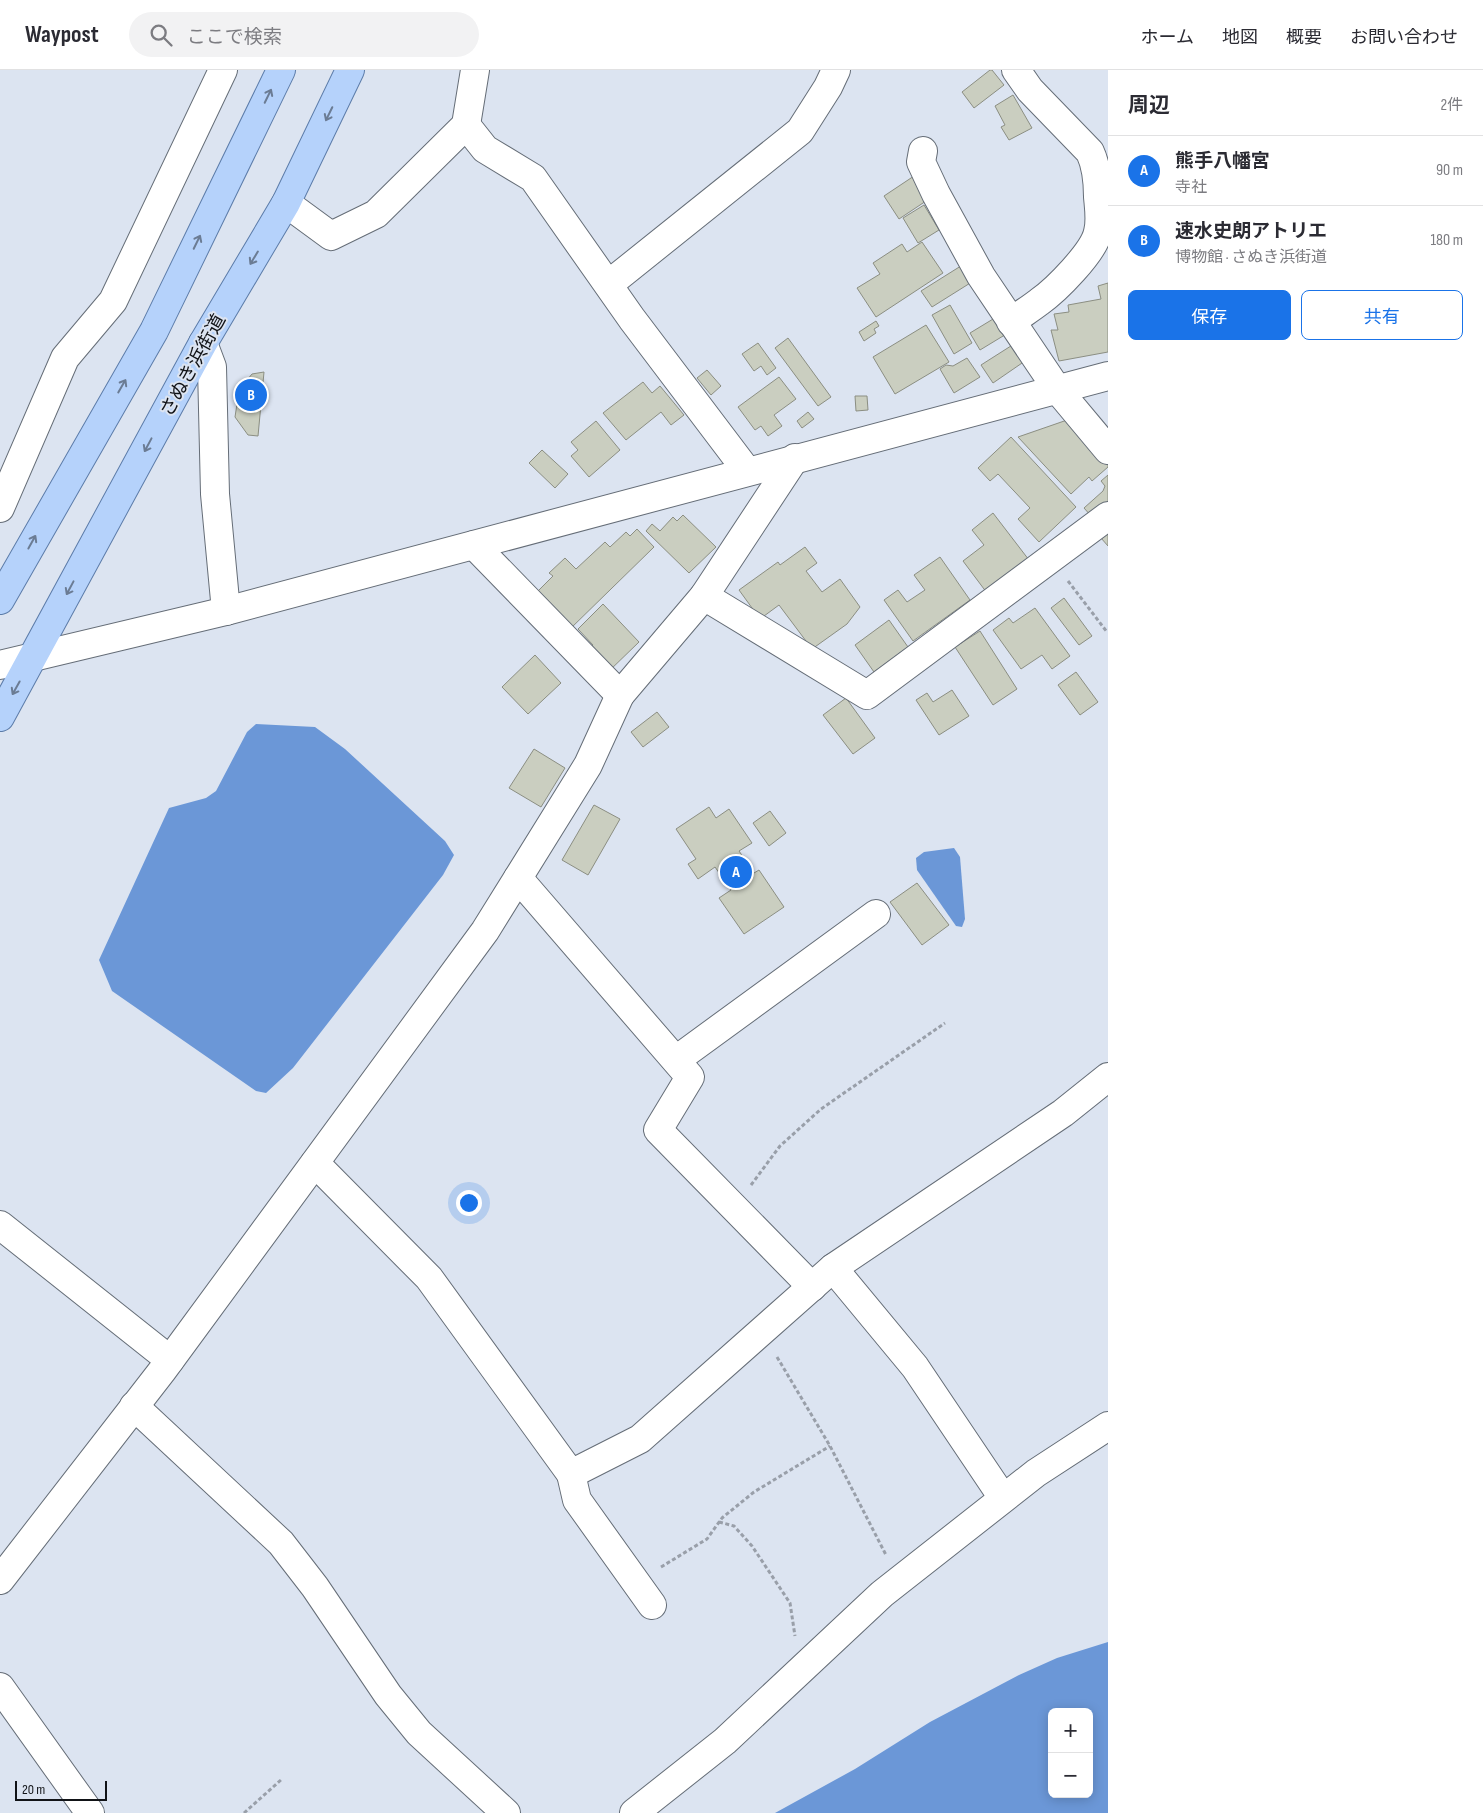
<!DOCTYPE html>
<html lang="ja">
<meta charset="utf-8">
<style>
body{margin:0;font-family:"Sofia Sans Condensed","Noto Sans JP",sans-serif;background:#f2f2f3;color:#2b2b33}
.controls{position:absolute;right:15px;bottom:15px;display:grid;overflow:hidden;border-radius:8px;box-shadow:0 2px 12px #0003}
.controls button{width:45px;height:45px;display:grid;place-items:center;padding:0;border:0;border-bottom:1px solid #e1e1e2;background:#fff;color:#2b2b33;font:25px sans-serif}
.scale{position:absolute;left:15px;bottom:12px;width:92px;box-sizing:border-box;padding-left:5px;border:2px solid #111317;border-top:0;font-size:14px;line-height:18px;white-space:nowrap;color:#111317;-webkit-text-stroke:4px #dce4f1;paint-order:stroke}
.you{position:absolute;left:468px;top:1132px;width:18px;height:18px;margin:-12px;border:4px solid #fff;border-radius:50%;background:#1a73e8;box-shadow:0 0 0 8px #1a73e833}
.badge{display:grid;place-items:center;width:32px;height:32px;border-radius:50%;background:#1a73e8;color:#fff;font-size:16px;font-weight:700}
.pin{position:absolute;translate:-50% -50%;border:2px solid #fff;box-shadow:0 1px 5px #0006}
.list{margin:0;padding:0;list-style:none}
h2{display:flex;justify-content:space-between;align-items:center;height:65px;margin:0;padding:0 20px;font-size:21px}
h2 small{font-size:16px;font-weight:400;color:#7c7c81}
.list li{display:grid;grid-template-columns:32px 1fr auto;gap:15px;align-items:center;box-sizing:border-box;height:70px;padding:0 20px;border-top:1px solid #e1e1e2}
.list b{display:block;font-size:19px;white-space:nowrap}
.list p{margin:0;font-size:16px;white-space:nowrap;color:#7c7c81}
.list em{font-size:16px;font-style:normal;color:#7c7c81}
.actions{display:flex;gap:10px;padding:15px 20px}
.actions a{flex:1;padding:11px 0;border:1px solid #1a73e8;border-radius:8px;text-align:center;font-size:18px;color:#1a73e8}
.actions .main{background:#1a73e8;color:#fff}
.icon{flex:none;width:28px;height:28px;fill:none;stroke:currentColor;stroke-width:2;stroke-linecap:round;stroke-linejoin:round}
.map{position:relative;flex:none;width:1108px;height:1743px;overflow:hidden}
header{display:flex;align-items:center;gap:30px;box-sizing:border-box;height:70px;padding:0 25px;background:#fff;border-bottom:1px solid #e1e1e2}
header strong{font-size:24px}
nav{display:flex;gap:28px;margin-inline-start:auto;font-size:18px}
.search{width:350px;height:45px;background:#f2f2f3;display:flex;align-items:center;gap:12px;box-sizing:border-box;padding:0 18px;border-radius:28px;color:#7c7c81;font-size:19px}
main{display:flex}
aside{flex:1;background:#fff}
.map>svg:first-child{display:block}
</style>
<header>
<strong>Waypost</strong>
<div class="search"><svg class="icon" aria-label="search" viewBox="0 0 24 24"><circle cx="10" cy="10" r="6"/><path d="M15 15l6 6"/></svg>ここで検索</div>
<nav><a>ホーム</a><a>地図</a><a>概要</a><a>お問い合わせ</a></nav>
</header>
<main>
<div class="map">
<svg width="1108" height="1743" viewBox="0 0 1108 1743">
<rect width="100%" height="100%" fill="#dce4f1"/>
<g fill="#6b97d7" fill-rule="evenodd">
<polygon points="256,654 315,657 345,679 445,771 454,785 443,805 293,998 266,1023 256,1021 112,921 99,890 169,738 206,728 216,721 247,662"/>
<polygon points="954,778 960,787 965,849 962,857 956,856 917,800 916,788 924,782"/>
<path d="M1108,1572V1743H775L855,1699L930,1652L1019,1605L1057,1588ZM1052,1642H1089V1724H1052Z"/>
</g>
<g fill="#cacec0" stroke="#8b8e82">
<polygon points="990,0 992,0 1004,15 974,38 962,22"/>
<polygon points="1013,25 1032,58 1009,70 1001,57 1005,55 995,36"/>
<polygon points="914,106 929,129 899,149 884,126"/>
<polygon points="924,135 939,160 918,173 903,148"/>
<polygon points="922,172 943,203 876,247 857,218 880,204 873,193 902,174 907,182"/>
<polygon points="964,194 975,210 932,237 921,221"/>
<polygon points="1108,213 1108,282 1059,291 1051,260 1058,260 1054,244 1069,242 1068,235 1101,229 1098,216"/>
<polygon points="950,235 972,273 954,284 932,245"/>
<polygon points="998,246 1008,263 980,280 970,263"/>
<polygon points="876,251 879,256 874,259 876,263 864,271 859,262"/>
<polygon points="926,255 949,292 895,324 873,287"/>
<polygon points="788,268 831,327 818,336 775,278"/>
<polygon points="758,273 776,298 767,305 761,296 754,301 742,284"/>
<polygon points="1014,274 1025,291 993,313 981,295"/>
<polygon points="967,288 980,307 954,323 940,299 946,295 953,296"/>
<polygon points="707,300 721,316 711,325 697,308"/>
<polygon points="264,302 258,366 248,365 235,347 237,334 242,316 252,304"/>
<polygon points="779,307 796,329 774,345 782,356 768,366 761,356 755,360 738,337"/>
<polygon points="643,312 652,323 660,316 684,345 671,355 661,342 626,370 603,343"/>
<polygon points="855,326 867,326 868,340 856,341"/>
<polygon points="808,342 814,349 802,358 797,351"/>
<polygon points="1070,349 1108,391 1108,397 1092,411 1089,407 1071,424 1018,367"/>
<polygon points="596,351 620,380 589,407 571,386 578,380 571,372"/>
<polygon points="1011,367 1076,437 1039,472 1018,449 1030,438 998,404 990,411 978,398"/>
<polygon points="542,380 568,404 555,418 529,393"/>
<polygon points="1108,405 1108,433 1092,447 1084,438 1103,421 1105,416 1101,411"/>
<polygon points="993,443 1029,490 987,523 963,491 984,475 972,460"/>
<polygon points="683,445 716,477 689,503 646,461 652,454 660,461 673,447 677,451"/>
<polygon points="637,459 654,477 569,560 535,524 553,506 549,503 565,488 576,499 605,472 610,477 626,462 630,466"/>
<polygon points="1108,463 1108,476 1101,468"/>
<polygon points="805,477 817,493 806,501 822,522 840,509 860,537 847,554 812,579 779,535 760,549 739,520 778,492 780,495"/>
<polygon points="940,487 970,530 913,571 884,530 898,520 907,532 925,520 914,505"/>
<polygon points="1064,528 1092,566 1079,575 1051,538"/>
<polygon points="603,534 639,572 607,603 586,581 593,575 578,559"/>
<polygon points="1035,538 1070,586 1052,599 1042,585 1021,599 993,560 1009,548 1013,553"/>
<polygon points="889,550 908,577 874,602 855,575"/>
<polygon points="980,561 1017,619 993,635 955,577"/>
<polygon points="535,585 561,613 528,644 502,617"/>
<polygon points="1076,602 1098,632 1080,645 1058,615"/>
<polygon points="952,620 969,646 939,665 916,630 927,623 933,632"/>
<polygon points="846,628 875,668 853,684 823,645"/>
<polygon points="657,642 669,657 643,677 631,662"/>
<polygon points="534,679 565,698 541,737 509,718"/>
<polygon points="594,735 620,749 588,805 562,790"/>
<polygon points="709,737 716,748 729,739 752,773 739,781 754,803 759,800 784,837 744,864 719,828 731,820 715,797 698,809 688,794 696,789 676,759"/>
<polygon points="770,741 786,763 769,776 753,753"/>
<polygon points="917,813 949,855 922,875 890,832"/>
</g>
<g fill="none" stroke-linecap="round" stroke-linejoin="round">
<defs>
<g id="minor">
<polyline points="466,55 485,79 533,108 632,249 747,401"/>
<polyline points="923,81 921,92 936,124 981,206 1057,319 1108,380"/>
<polyline points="286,133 331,166 376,144 466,55 475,0"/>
<polyline points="609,214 800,61 828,17 836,0"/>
<path d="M1011,252C1020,245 1030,239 1039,232C1056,220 1094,182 1098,162C1101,151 1099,138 1098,127C1098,112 1097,97 1090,82L1030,20L1016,0"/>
<polyline points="203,273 212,297 215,424 226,541"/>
<polyline points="0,438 65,288 113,231 223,0"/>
<polyline points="474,475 620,625"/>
<polyline points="704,526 867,625 1108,446"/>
<polyline points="0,595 226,541 1108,306"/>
<polyline points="518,808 690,1007 658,1060 812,1217"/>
<polyline points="676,990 876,844"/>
<polyline points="315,1093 429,1208 571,1404 640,1369 833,1198 1063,1043 1108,1007"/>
<polyline points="0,1155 170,1290"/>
<polyline points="833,1198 915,1297 1003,1428"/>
<polyline points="134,1336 281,1473 315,1517 388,1625 419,1663 506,1743"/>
<polyline points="571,1404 577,1430 652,1535"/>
<polyline points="0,1510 162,1301 485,861 588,695 620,625 704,526 795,388"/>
<polyline points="0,1617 90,1743"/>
<polyline points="634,1743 725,1671 882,1524 1036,1403 1108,1356"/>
</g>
<g id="major">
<polyline points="0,530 154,261 281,0"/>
<polyline points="0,647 203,273 286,133 350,0"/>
</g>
</defs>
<use href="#minor" stroke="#656d77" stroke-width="30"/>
<use href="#major" stroke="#5c7ca9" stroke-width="30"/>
<g stroke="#999fa9" stroke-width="3" stroke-dasharray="4 2.5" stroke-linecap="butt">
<polyline points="1068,511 1107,562"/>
<polyline points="751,1115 780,1076 821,1039 945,953"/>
<polyline points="777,1287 830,1376 886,1485"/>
<polyline points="719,1452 734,1456 752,1476 790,1533 795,1566"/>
<polyline points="661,1497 707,1469 722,1448 754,1422 830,1376"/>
<polyline points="244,1743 282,1709"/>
</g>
<use href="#minor" stroke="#fff" stroke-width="28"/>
<use href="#major" stroke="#b5d2fb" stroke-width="28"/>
</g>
<defs><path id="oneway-shaft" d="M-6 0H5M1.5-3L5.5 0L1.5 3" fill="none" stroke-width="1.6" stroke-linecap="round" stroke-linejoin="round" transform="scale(1.25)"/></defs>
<g stroke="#6b7c94">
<use href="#oneway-shaft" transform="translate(268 26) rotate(-64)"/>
<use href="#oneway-shaft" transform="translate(329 44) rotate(116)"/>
<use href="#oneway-shaft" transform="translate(197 172) rotate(-64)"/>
<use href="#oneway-shaft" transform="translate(254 188) rotate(121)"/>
<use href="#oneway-shaft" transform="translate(122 316) rotate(-60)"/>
<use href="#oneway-shaft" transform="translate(148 375) rotate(118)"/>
<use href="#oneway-shaft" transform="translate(32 472) rotate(-61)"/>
<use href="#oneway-shaft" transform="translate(70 518) rotate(118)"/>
<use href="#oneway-shaft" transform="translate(16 618) rotate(119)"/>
</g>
<g text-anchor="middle" stroke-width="4" stroke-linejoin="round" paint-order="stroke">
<g font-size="19" fill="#111317" stroke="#dce4f1">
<text transform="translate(192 295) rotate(-61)" y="7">さぬき浜街道</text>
</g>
</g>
</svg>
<div class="controls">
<button>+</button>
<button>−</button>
</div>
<div class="scale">20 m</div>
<div class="you"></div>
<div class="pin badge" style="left:736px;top:802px">A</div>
<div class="pin badge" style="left:251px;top:325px">B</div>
</div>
<aside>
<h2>周辺<small>2件</small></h2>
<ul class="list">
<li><span class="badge">A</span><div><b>熊手八幡宮</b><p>寺社</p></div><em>90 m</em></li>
<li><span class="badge">B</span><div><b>速水史朗アトリエ</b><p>博物館 · さぬき浜街道</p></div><em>180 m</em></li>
</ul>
<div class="actions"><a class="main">保存</a><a>共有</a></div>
</aside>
</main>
